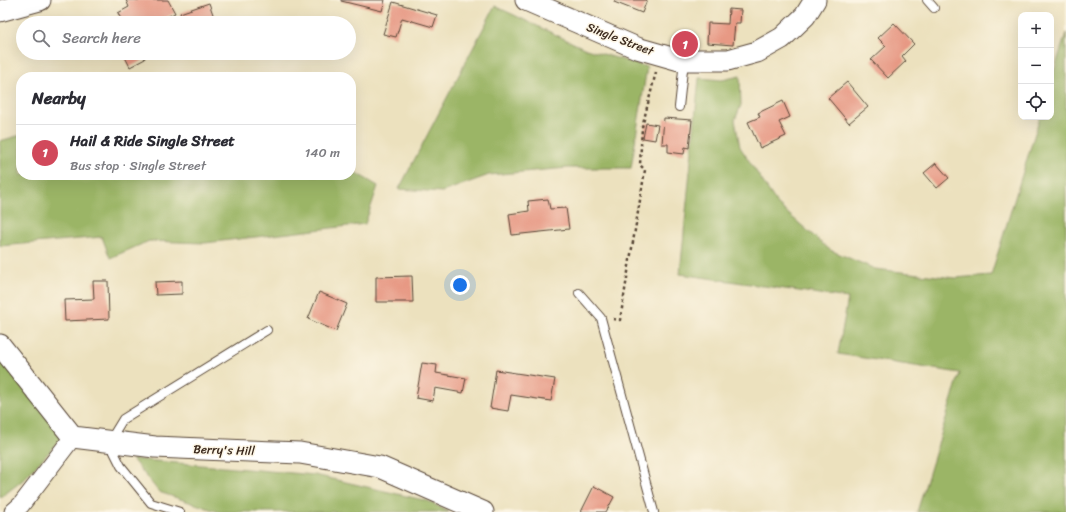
<!DOCTYPE html>
<meta charset="utf-8">
<style>
body{margin:0;font-family:Sriracha,sans-serif;background:#f7f7f7;color:#2b2b33}
.controls{position:absolute;right:12px;top:12px;display:grid;overflow:hidden;border-radius:8px;box-shadow:0 4px 16px #0002}
.controls button{width:36px;height:36px;display:grid;place-items:center;padding:0;border:0;border-bottom:1px solid #e1e1e2;background:#fff;color:#2b2b33;font:20px sans-serif}
.you{position:absolute;left:460px;top:285px;width:14px;height:14px;margin:-10px;border:3px solid #fff;border-radius:50%;background:#1a73e8;box-shadow:0 0 0 6px #1a73e833}
.badge{display:grid;place-items:center;width:26px;height:26px;border-radius:50%;background:#d1495b;color:#fff;font-size:13px;font-weight:700}
.pin{position:absolute;translate:-50% -50%;border:2px solid #fff;box-shadow:0 1px 4px #0006}
.list{margin:0;padding:0;list-style:none}
h2{display:flex;justify-content:space-between;align-items:center;height:52px;margin:0;padding:0 16px;font-size:17px}
h2 small{font-size:13px;font-weight:400;color:#7c7c81}
.list li{display:grid;grid-template-columns:26px 1fr auto;gap:12px;align-items:center;box-sizing:border-box;height:56px;padding:0 16px;border-top:1px solid #e1e1e2}
.list b{display:block;font-size:15px;white-space:nowrap}
.list p{margin:0;font-size:13px;white-space:nowrap;color:#7c7c81}
.list em{font-size:13px;font-style:normal;color:#7c7c81}
.icon{flex:none;width:22px;height:22px;fill:none;stroke:currentColor;stroke-width:2;stroke-linecap:round;stroke-linejoin:round}
.map{position:relative;flex:none;width:1066px;height:512px;overflow:hidden}
.search{position:absolute;background:#fff;box-shadow:0 4px 16px #0002;left:16px;top:16px;width:340px;height:44px;display:flex;align-items:center;gap:10px;box-sizing:border-box;padding:0 14px;border-radius:22px;color:#7c7c81;font-size:15px}
.panel{position:absolute;background:#fff;box-shadow:0 4px 16px #0002;left:16px;top:72px;width:340px;height:108px;border-radius:16px}
.map>svg:first-child{display:block}
</style>
<div class="map">
<svg width="1066" height="512" viewBox="0 0 1066 512">
<rect width="100%" height="100%" fill="#fcf5e5"/>
<filter id="ink" filterUnits="userSpaceOnUse"><feTurbulence type="fractalNoise" baseFrequency=".025" numOctaves="2"/><feDisplacementMap in="SourceGraphic" scale="8" xChannelSelector="R" yChannelSelector="G"/><feConvolveMatrix kernelMatrix="1 2 1 2 8 2 1 2 1" color-interpolation-filters="sRGB"/></filter>
<filter id="wash" filterUnits="userSpaceOnUse"><feTurbulence type="fractalNoise" baseFrequency=".012" numOctaves="4" result="noise"/><feDisplacementMap in="SourceGraphic" scale="16" xChannelSelector="R" yChannelSelector="G"/><feGaussianBlur stdDeviation="0.9" result="paint"/><feColorMatrix in="noise" values="0 0 0 0 0 0 0 0 0 0 0 0 0 0 0 0 0 1.4 0 .05"/><feComposite in="paint" operator="in"/></filter>
<g filter="url(#wash)">
<rect width="100%" height="100%" fill="#ece1be"/>
<g fill="#9bb566" stroke="#6b7042">
<polygon points="495,6 586,49 647,67 631,168 567,168 489,175 442,192 399,189"/>
<polygon points="1066,33 1066,512 917,512 960,373 838,354 848,298 680,274 699,78 722,80 740,76 741,105 735,120 740,147 778,205 830,250 875,269 955,278 991,275 1040,117 1051,117 1051,81"/>
<polygon points="21,135 21,175 351,175 351,170 378,186 365,224 205,243 149,241 110,258 102,237 0,246 0,141"/>
<polygon points="0,352 65,435 23,480 0,498"/>
<polygon points="132,459 315,475 428,501 449,512 219,512 159,492"/>
</g>
<g id="blocks">
<g fill="#e79984">
<polygon points="126,0 168,0 175,13 155,23 123,23 118,13 129,7"/>
<polygon points="341,0 385,0 382,11 341,1"/>
<polygon points="615,0 647,0 642,13 614,2"/>
<polygon points="393,2 437,15 433,27 402,18 396,37 383,34"/>
<polygon points="209,3 216,23 195,23 195,21 184,23 180,13"/>
<polygon points="729,9 741,10 740,23 735,23 733,45 707,43 708,23 728,24"/>
<polygon points="894,23 914,44 902,56 906,61 888,78 871,60 886,46 878,38"/>
<polygon points="123,53 142,53 145,59 130,67"/>
<polygon points="847,82 868,107 849,123 828,98"/>
<polygon points="783,101 790,117 779,122 786,136 760,148 748,122 760,117 758,113"/>
<polygon points="664,118 692,120 689,148 685,147 684,154 668,152 668,144 662,144"/>
<polygon points="646,123 658,125 655,140 643,138"/>
<polygon points="936,163 949,178 937,188 924,173"/>
<polygon points="548,199 550,209 566,208 569,229 512,235 509,214 529,211 528,201"/>
<polygon points="412,276 413,302 376,302 376,277"/>
<polygon points="93,281 108,281 109,319 65,321 64,300 94,299"/>
<polygon points="182,281 182,294 156,295 155,282"/>
<polygon points="319,292 347,304 336,331 308,319"/>
<polygon points="422,363 437,365 436,373 466,378 463,393 435,388 433,401 416,398"/>
<polygon points="496,370 555,379 551,401 511,395 508,411 490,408"/>
<polygon points="594,486 614,497 606,512 581,512"/>
</g>
</g>
</g>
<g filter="url(#ink)">
<use href="#blocks" fill-opacity="0" stroke="#564536" stroke-width="1"/>
<g fill="none" stroke-linecap="round" stroke-linejoin="round">
<defs>
<g id="service">
<polyline points="927,0 934,8"/>
<polyline points="679,107 684,61"/>
<polyline points="579,293 601,318 654,512"/>
<polyline points="180,512 151,503 121,466 109,442 123,419 267,330"/>
</g>
<polyline id="minor" points="13,512 21,505 73,437"/>
<g id="tertiary">
<polyline points="526,0 637,48 679,60 728,60 757,52 782,38 805,16 815,0"/>
<polyline points="0,11 40,0"/>
<polyline points="0,345 73,437 155,447 300,453 380,467 483,512"/>
</g>
</defs>
<use href="#service" stroke="#564536" stroke-width="10"/>
<use href="#minor" stroke="#564536" stroke-width="19"/>
<use href="#tertiary" stroke="#564536" stroke-width="23"/>
<polyline stroke="#564536" stroke-width="2.5" stroke-dasharray="3 3" stroke-linecap="butt" points="613,319 620,320 645,170 640,165 642,127 656,72"/>
<use href="#service" stroke="#fff" stroke-width="8"/>
<use href="#minor" stroke="#fff" stroke-width="17"/>
<use href="#tertiary" stroke="#fff" stroke-width="21"/>
</g>
</g>
<g text-anchor="middle" stroke-width="3" stroke-linejoin="round" paint-order="stroke">
<g font-size="12" fill="#3b2a1e" stroke="#fcf5e5">
<text transform="translate(620 39) rotate(21)" y="4">Single Street</text>
<text transform="translate(224 450) rotate(2)" y="4">Berry's Hill</text>
</g>
</g>
</svg>
<div class="controls">
<button>+</button>
<button>−</button>
<button><svg class="icon" aria-label="locate" viewBox="0 0 24 24"><circle cx="12" cy="12" r="6"/><path d="M12 2v4M12 18v4M2 12h4M18 12h4"/></svg></button>
</div>
<div class="you"></div>
<div class="pin badge" style="left:685px;top:44px">1</div>
<div class="search"><svg class="icon" aria-label="search" viewBox="0 0 24 24"><circle cx="10" cy="10" r="6"/><path d="M15 15l6 6"/></svg>Search here</div>
<section class="panel">
<h2>Nearby<small></small></h2>
<ul class="list">
<li><span class="badge">1</span><div><b>Hail &amp; Ride Single Street</b><p>Bus stop · Single Street</p></div><em>140 m</em></li>
</ul>
</section>
</div>
